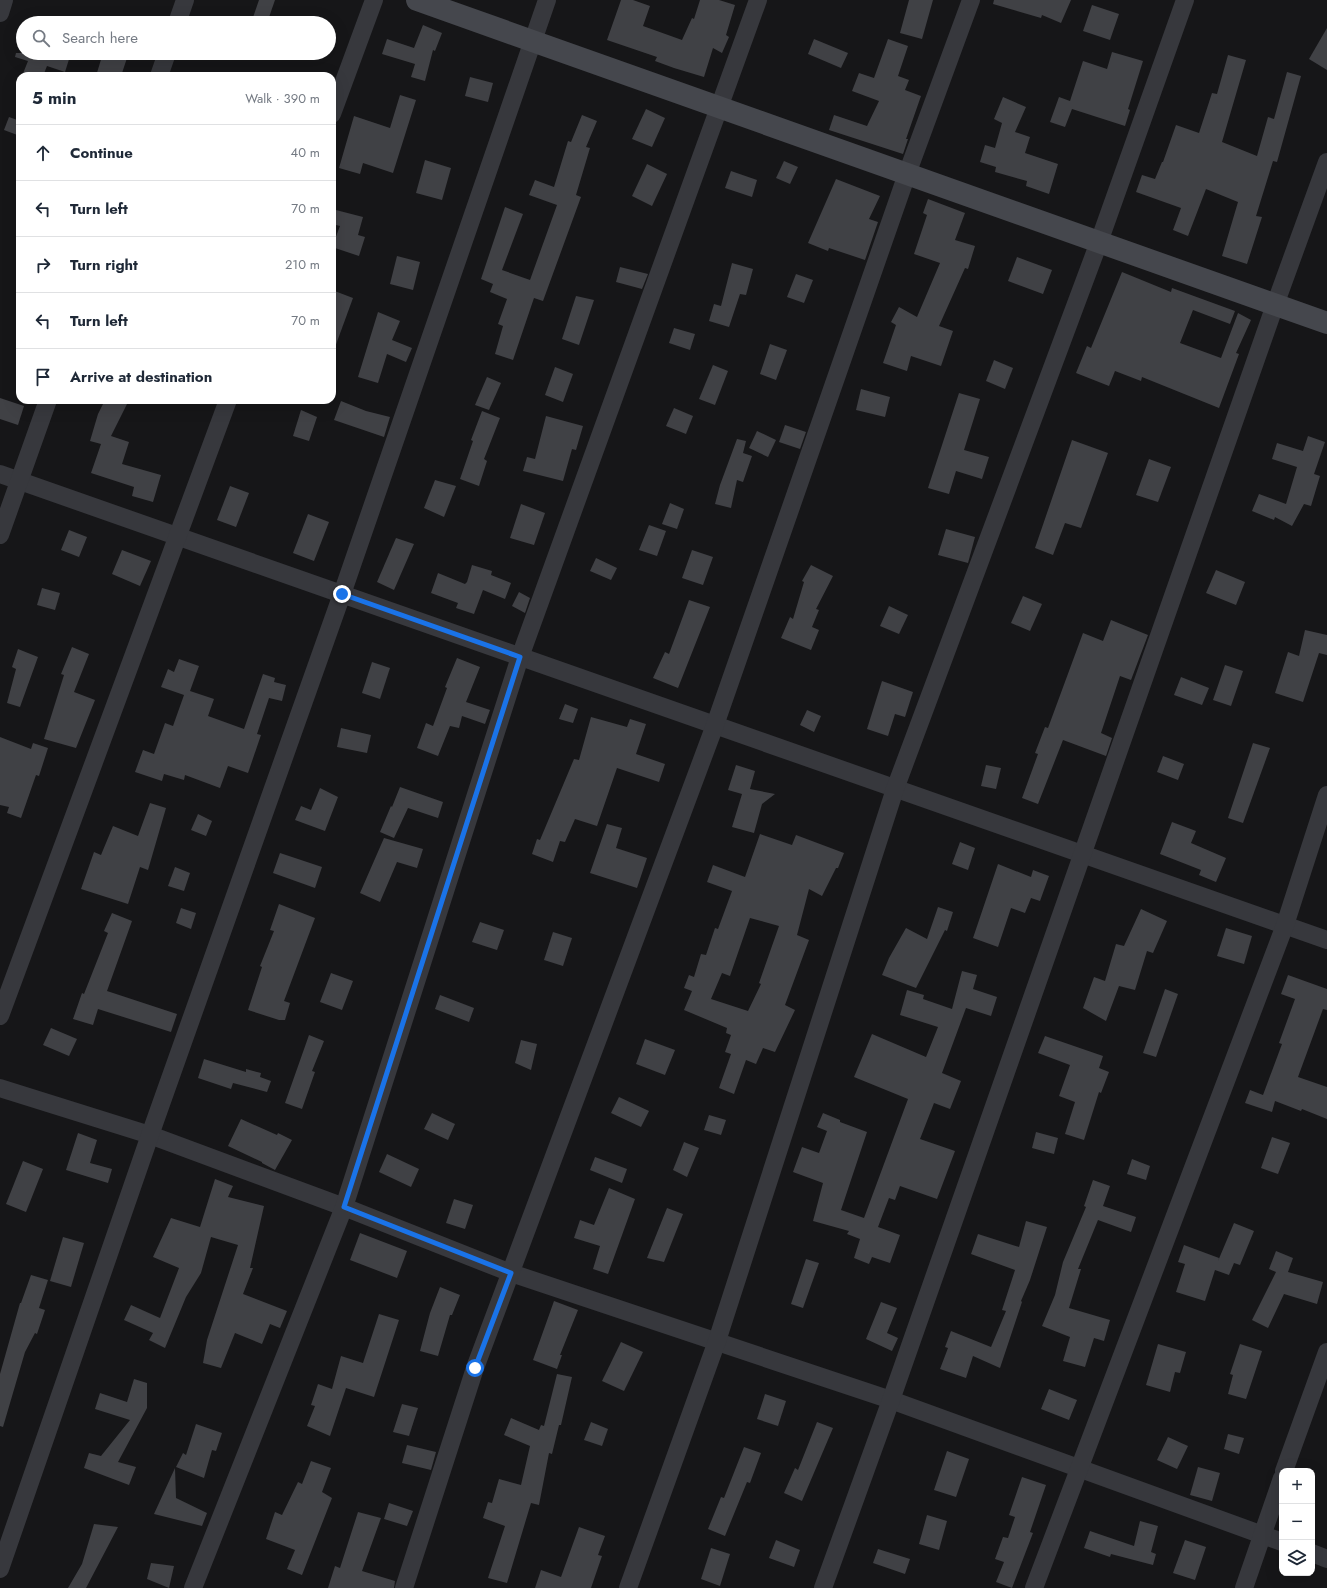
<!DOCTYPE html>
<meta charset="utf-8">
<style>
body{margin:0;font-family:Jost,sans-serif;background:#f2f2f3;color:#1f2937}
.controls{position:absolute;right:12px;bottom:12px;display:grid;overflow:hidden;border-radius:8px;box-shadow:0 4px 16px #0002}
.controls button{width:36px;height:36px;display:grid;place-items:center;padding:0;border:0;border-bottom:1px solid #e0e1e3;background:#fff;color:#1f2937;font:20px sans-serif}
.stop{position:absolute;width:12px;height:12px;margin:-9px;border:3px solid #1a73e8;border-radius:50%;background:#fff}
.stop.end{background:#1a73e8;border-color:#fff;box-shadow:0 1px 4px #0008}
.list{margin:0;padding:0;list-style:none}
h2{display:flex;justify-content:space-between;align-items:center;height:52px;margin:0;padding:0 16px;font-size:17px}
h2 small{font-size:13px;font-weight:400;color:#747a83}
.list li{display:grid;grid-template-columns:26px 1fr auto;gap:12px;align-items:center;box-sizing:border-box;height:56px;padding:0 16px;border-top:1px solid #e0e1e3}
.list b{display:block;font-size:15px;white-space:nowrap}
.list em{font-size:13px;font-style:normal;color:#747a83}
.icon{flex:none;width:22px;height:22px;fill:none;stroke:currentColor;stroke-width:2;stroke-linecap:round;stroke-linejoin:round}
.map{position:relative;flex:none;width:1327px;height:1588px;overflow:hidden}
.search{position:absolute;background:#fff;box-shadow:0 4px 16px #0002;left:16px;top:16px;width:320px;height:44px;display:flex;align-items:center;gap:10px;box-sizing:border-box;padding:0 14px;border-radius:22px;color:#747a83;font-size:15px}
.panel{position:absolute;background:#fff;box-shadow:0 4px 16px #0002;left:16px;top:72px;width:320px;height:332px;border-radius:12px}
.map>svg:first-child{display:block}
</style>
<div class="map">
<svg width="1327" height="1588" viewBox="0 0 1327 1588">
<rect width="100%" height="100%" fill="#161618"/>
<g fill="#404145" fill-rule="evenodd">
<polygon points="259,0 275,0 267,23 251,23"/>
<polygon points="621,0 633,0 650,6 643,26 682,40 692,18 694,19 700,0 719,0 735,5 726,35 729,37 722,53 713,48 704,77 674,68 655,61 657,57 607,40"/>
<polygon points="909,0 933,0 922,39 900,33"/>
<polygon points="994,0 1071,0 1061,23 1042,15 1041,18 993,4"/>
<polygon points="1092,5 1119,14 1110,40 1083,31"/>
<polygon points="423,25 442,33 435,51 433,50 425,81 411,77 415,64 382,54 387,39 414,48"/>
<polygon points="1327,28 1327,70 1309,59"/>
<polygon points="814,39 848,53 841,68 808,54"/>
<polygon points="888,39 908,46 898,76 909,80 905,90 921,96 906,139 908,139 903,154 829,130 834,115 867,126 879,101 852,91 859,73 874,78"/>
<polygon points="1112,52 1143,61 1128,109 1130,110 1125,126 1072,109 1065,127 1050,122 1059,97 1070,101 1083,61 1107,69"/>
<polygon points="16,53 71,53 65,72 47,66 43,76 22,76 28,61 15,57"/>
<polygon points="103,53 111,53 127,58 121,76 96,76"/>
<polygon points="1228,55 1246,60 1222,142 1257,156 1268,117 1274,119 1287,72 1301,76 1277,162 1273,161 1256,216 1262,217 1247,264 1222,256 1238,202 1206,189 1188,236 1173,230 1181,208 1136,192 1142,175 1155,179 1162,162 1163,162 1176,125 1199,133 1212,93 1217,94"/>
<polygon points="470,77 493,83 488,102 465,96"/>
<polygon points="400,95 416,100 393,173 363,163 360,174 339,168 354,116 390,128"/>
<polygon points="1003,97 1026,107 1015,132 1030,137 1025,153 1058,164 1049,194 1026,186 1027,181 995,172 996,167 980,162 985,145 995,148 1002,123 994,119"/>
<polygon points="646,109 665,118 652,147 632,139"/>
<polygon points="582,115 597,121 586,147 590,148 576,195 581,197 543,301 534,298 513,360 495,354 503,326 498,324 507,299 490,292 493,284 481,279 505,207 523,214 502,270 530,280 557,205 529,195 535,180 554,187 568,141 571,142"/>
<polygon points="9,117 20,121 20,136 4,130"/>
<polygon points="425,160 451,168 442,200 416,193"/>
<polygon points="784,161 798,167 790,184 776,178"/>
<polygon points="647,164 667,174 652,206 632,196"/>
<polygon points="731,171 757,180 752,197 725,188"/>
<polygon points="836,179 880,196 869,219 878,222 865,260 829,248 828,251 808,243"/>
<polygon points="928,199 965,213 955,240 975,246 968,269 965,268 939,326 953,331 941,366 911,356 907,371 883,363 896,325 891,322 899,307 917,317 940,263 914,254 927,215 923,213"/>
<polygon points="332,209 363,217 358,235 365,237 359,256 332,247 340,226 332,224"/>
<polygon points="397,256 420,262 413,290 390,284"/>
<polygon points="1017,257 1052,270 1043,294 1008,281"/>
<polygon points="732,263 753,269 746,295 740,294 729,327 709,321 714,304 721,306"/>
<polygon points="620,267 648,274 642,289 616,282"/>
<polygon points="1122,272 1171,292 1172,288 1235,311 1230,324 1193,310 1180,343 1221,358 1238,313 1251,320 1236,353 1239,354 1219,408 1142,377 1141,381 1115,371 1109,386 1076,373 1087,346 1091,348"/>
<polygon points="796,274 813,280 804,303 787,297"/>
<polygon points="332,290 353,298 334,350 332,349"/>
<polygon points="576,296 594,300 579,345 562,339"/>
<polygon points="378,312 400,321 392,340 412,348 406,362 387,354 378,383 358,377"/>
<polygon points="674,328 695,334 690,350 669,343"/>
<polygon points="770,344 787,350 776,380 760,374"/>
<polygon points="994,360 1013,368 1005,389 986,381"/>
<polygon points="713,365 728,371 715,405 699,399"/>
<polygon points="555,367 573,374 563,402 545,395"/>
<polygon points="487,377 501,383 489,410 475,405"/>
<polygon points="861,389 890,397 885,417 856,410"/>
<polygon points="959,393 980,399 964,450 989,457 982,479 956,471 949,494 928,488"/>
<polygon points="0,398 24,406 18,425 0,419"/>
<polygon points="105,400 129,400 111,436 129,442 122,464 161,475 153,502 132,496 134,487 91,473 101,444 90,441 98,414"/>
<polygon points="341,401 366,411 390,417 384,437 334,420"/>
<polygon points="674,408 693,416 686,434 666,426"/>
<polygon points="301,410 317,417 309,441 293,436"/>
<polygon points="482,411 500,418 484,459 487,461 479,486 460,479 473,441 471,440"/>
<polygon points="546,416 583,426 576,450 572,449 563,481 523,471 527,457 535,459"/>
<polygon points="785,425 806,432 800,449 779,442"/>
<polygon points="757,431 776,440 768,457 749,448"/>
<polygon points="1308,436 1325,442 1314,474 1320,476 1311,506 1304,504 1292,526 1275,517 1274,520 1252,511 1259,494 1286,504 1297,467 1272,459 1277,443 1303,451"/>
<polygon points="737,439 746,441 743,453 752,456 743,482 737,480 731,508 715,504 720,485"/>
<polygon points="1072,440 1108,453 1081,528 1065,523 1053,555 1035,548"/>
<polygon points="1149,459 1171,467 1158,502 1136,495"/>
<polygon points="435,480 456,486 444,517 424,508"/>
<polygon points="230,486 249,493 236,527 217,520"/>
<polygon points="670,503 684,509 677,529 662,524"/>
<polygon points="521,504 545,513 534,545 510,538"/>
<polygon points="308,514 329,522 314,561 293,553"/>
<polygon points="649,525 666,531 657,556 639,550"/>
<polygon points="946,529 975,537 968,563 938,555"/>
<polygon points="69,530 87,537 79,557 61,550"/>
<polygon points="396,538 414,544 394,590 377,582"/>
<polygon points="122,550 151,561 140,586 112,574"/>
<polygon points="692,550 713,557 703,585 682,578"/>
<polygon points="596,558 617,568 611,580 590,571"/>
<polygon points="472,565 492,571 491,575 511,583 505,599 483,590 474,614 456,608 458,603 431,593 438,573 465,584 467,582"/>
<polygon points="811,565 833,576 816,609 819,610 812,627 819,630 811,650 781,638 790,617 793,619 804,582 802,581"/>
<polygon points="1216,570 1245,582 1236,605 1206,593"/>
<polygon points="42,588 60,593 55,610 37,605"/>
<polygon points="519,592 530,598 525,613 512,606"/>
<polygon points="1023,596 1042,604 1030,631 1011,623"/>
<polygon points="689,600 710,607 678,688 653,678 665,652 669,654"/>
<polygon points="889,606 908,615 899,634 880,626"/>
<polygon points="1111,620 1148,635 1131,680 1120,676 1101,733 1112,738 1106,756 1063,740 1038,804 1022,798 1038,754 1035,753 1045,727 1048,728 1083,633 1103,641"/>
<polygon points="1305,630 1327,635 1327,655 1319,653 1303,702 1275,693 1288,652 1299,656"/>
<polygon points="72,647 89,654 74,692 95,700 76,748 44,739 64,675 61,674"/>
<polygon points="18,649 38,657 20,707 7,703 16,669 12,667"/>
<polygon points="457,658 480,667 466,702 490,710 485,724 462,716 459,728 450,726 438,756 417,748 426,723 433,726 447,688 445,687"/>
<polygon points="179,659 199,666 190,691 214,699 208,716 244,729 263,674 275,678 274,682 286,685 282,701 269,698 257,734 261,735 248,773 228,766 220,788 185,775 184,780 164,774 162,781 135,772 143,750 154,754 165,723 173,726 184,695 161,687 168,669 174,672"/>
<polygon points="372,662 390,668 380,699 362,693"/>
<polygon points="1225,665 1243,671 1231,706 1213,700"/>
<polygon points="1181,677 1209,688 1202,705 1174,695"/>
<polygon points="882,681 913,692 905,717 895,714 888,736 867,729"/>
<polygon points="565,704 578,709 573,723 559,719"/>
<polygon points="807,710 821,716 814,732 800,725"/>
<polygon points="591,717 627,727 630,719 646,724 636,754 665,764 659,782 617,768 597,826 575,819 565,842 560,841 553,862 532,854 537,839 540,840 574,759 579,760"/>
<polygon points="341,728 371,735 367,753 337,747"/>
<polygon points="0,737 31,749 33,743 48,748 39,776 36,775 21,818 7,813 9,807 0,805"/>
<polygon points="1253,743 1270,748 1243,823 1228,818"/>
<polygon points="1163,756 1184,764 1178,780 1157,772"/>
<polygon points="736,765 755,771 750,789 775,794 762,804 754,833 732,827 742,794 728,790"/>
<polygon points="986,765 1001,768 996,789 981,786"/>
<polygon points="400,787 443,802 438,818 408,808 394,838 380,832 391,806 392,807"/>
<polygon points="320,788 338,797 325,831 295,820 301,806 311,810"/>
<polygon points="150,803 166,808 148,870 140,867 128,904 81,889 94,852 101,855 113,826 138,836"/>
<polygon points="198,814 212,821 206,836 191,830"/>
<polygon points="1172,822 1196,831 1191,843 1226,858 1216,882 1199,875 1201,870 1160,854"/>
<polygon points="607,824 622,828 616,848 647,858 637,888 590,873"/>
<path d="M760,834L792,845L796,835L844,853L838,868H836L822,896L809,889L797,935L809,940L785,1005L795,1010L775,1052L763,1048L756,1064L746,1060L734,1094L719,1088L731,1054L725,1052L731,1035L726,1033L727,1028L684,1010L692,991L684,988L689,975L694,977L701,954L706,955L715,928L718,929L732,891L707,882L713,865L745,877ZM750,918L779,926L759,983L761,984L748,1011L711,999L722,973L730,976Z"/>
<polygon points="384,838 423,849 417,868 397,862 380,902 360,893"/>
<polygon points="960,842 975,848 968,870 952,864"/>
<polygon points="280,853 322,867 315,888 273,873"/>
<polygon points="998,864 1031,877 1033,870 1049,876 1040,901 1031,898 1025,913 1011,908 998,947 973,938"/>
<polygon points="175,867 190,873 184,891 168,886"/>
<polygon points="279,904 315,918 284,1001 290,1003 285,1020 279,1020 248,1010 262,967 260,966 274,931 270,930"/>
<polygon points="938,907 953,912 947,931 945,930 916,988 882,975 889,958 906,928 927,939"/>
<polygon points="181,908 196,913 191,929 176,923"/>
<polygon points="1141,909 1167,921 1153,953 1147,951 1135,990 1119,986 1106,1021 1083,1008 1094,977 1105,981 1116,944 1124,946"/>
<polygon points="112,913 132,921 107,991 177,1014 171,1032 98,1009 93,1025 73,1019 82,993 84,994 108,933 104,931"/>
<polygon points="480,922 504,930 497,950 472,942"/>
<polygon points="1226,928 1252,936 1244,964 1217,956"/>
<polygon points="553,932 572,938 563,966 544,960"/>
<polygon points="962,971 977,975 973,989 997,997 991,1016 966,1008 942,1073 961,1081 950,1109 934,1103 920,1139 955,1151 937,1199 900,1186 895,1200 889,1198 878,1227 900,1235 890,1263 872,1257 869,1264 854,1258 860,1239 847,1234 849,1231 813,1221 823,1183 793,1172 802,1147 819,1153 827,1131 817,1127 823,1113 840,1120 840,1122 867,1132 841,1210 864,1218 908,1099 854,1077 872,1034 926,1057 938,1027 900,1015 907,990 924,995 923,999 952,1009"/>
<polygon points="331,973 353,981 342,1010 320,1002"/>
<polygon points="1288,975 1327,989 1327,1010 1323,1009 1298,1077 1327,1087 1327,1119 1302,1109 1301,1111 1275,1101 1272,1112 1245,1103 1250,1090 1263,1095 1282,1044 1279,1043 1295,999 1281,994"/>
<polygon points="1165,989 1178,994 1156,1057 1143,1053"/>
<polygon points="440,995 474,1008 469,1022 435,1009"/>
<polygon points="51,1028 77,1039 69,1056 43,1045"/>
<polygon points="309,1035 324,1041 312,1071 315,1072 302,1109 285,1103"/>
<polygon points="1045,1036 1103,1056 1099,1068 1109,1072 1101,1093 1099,1092 1084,1140 1065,1134 1075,1102 1059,1096 1070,1065 1038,1053"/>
<polygon points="645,1039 675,1050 665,1075 636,1064"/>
<polygon points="521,1040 537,1044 531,1070 515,1063"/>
<polygon points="204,1059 246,1072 246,1069 261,1073 260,1077 271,1081 267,1092 233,1083 231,1089 198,1078"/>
<polygon points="619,1097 649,1111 641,1127 611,1113"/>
<polygon points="432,1113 455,1124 448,1140 424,1129"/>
<polygon points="709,1115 726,1120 721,1135 704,1130"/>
<polygon points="241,1119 277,1135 278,1133 292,1140 275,1170 262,1163 262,1162 228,1146"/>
<polygon points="1036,1132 1058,1138 1054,1154 1032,1148"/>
<polygon points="78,1133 97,1140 90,1163 112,1169 108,1183 66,1170"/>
<polygon points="1272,1137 1290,1143 1278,1174 1261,1168"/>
<polygon points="684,1142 699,1148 687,1177 673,1170"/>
<polygon points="387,1154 419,1169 411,1187 379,1172"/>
<polygon points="595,1157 627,1169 622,1183 590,1170"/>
<polygon points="1132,1159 1150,1166 1146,1180 1127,1174"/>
<polygon points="23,1161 43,1169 26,1212 6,1204"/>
<polygon points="215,1179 233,1186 228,1197 264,1206 250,1268 253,1268 243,1294 287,1311 280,1328 270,1324 262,1344 235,1333 221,1368 203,1363 207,1340 238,1245 211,1237 201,1273 186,1297 165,1348 149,1340 153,1333 124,1320 131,1305 160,1318 179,1268 153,1257 171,1218 200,1227"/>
<polygon points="1093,1180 1110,1186 1103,1206 1136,1217 1131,1232 1098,1220 1078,1269 1081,1269 1069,1308 1110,1320 1104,1341 1094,1338 1085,1367 1063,1361 1070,1337 1042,1326 1055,1295 1063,1262 1086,1207 1084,1206"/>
<polygon points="609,1188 635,1199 608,1274 593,1269 600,1246 574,1238 580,1220 594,1225"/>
<polygon points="454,1199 473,1205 465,1229 446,1223"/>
<polygon points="667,1208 683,1214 664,1262 647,1258"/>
<polygon points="1026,1221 1047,1227 1030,1280 1021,1301 1022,1302 1000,1368 973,1356 966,1378 940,1369 948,1348 945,1347 951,1331 991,1347 1006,1311 1002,1310 1015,1270 971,1254 978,1234 1019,1247"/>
<polygon points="1234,1223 1254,1231 1240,1265 1234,1263 1229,1275 1215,1270 1205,1301 1176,1292 1185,1264 1178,1262 1184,1245 1219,1258 1218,1261"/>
<polygon points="360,1233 407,1251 397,1278 350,1260"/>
<polygon points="63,1237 84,1243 71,1287 50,1281"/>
<polygon points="1276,1251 1293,1258 1288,1272 1323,1282 1317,1304 1284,1294 1268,1328 1252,1320 1276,1272 1269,1269"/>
<polygon points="806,1259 819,1263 803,1308 791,1304"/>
<polygon points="31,1275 48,1280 39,1308 45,1310 37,1334 35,1333 25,1352 3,1427 0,1426 0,1374 20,1303 21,1303"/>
<polygon points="440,1287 460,1295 452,1315 450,1315 438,1356 420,1351 430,1313"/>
<polygon points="554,1301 578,1310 560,1355 562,1355 557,1369 533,1360"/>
<polygon points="881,1302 897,1308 887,1333 898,1338 892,1351 866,1339"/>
<polygon points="379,1314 399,1320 374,1397 346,1388 330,1436 307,1426 315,1406 311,1405 318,1384 332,1389 341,1356 363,1363"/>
<polygon points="621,1342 643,1352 624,1391 602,1381"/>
<polygon points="1158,1344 1186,1352 1180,1373 1175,1372 1170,1392 1146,1385"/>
<polygon points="1240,1344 1262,1351 1246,1399 1228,1394 1233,1375 1230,1374"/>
<polygon points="557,1374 572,1377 561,1425 559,1425 552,1454 549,1453 539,1505 531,1503 507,1583 488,1578 505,1526 483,1518 488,1502 492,1503 499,1479 521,1485 530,1446 504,1435 511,1418 539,1430 541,1425 544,1426"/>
<polygon points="134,1379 147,1383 147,1408 118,1462 136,1467 129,1485 84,1468 89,1453 101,1456 130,1420 95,1409 100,1393 127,1402"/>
<polygon points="1049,1389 1077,1400 1069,1420 1041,1409"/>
<polygon points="765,1394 786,1401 778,1426 757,1419"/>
<polygon points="402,1404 418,1408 409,1436 393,1432"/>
<polygon points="591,1422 608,1429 602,1446 584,1440"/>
<polygon points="817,1422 833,1428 802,1501 784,1493 795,1468 798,1470"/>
<polygon points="196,1424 222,1433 216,1451 212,1450 204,1478 176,1467 183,1453 186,1455"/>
<polygon points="1228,1434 1244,1438 1239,1454 1224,1449"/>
<polygon points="1168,1437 1188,1446 1177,1469 1157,1460"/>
<polygon points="407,1445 436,1452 431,1470 402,1463"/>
<polygon points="744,1447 761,1453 750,1483 747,1482 725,1536 708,1529 721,1497 724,1498"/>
<polygon points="947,1451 969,1459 956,1497 934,1490"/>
<polygon points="311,1461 331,1468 322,1492 332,1498 302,1575 287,1569 295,1550 266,1539 275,1512 282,1515 298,1482 302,1484"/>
<polygon points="1198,1467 1220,1473 1212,1501 1190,1495"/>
<polygon points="175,1468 176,1498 207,1513 202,1526 154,1514"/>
<polygon points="1022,1477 1046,1485 1030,1532 1033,1533 1012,1588 996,1582 1004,1562 995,1559 1003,1537 1008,1538 1015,1517 1009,1515"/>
<polygon points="389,1503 413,1511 407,1526 384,1519"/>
<polygon points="358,1512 381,1518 362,1571 395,1581 394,1588 328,1588 335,1566 340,1568"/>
<polygon points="927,1515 947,1521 939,1550 919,1544"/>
<polygon points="1140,1521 1158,1526 1151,1552 1156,1554 1153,1565 1111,1554 1110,1557 1084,1548 1090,1531 1134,1546"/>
<polygon points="94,1524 118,1527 86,1588 68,1588 82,1564"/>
<polygon points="579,1527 605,1536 598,1555 602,1556 591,1588 535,1588 541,1570 561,1577"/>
<polygon points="776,1540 800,1550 794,1567 769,1558"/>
<polygon points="1185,1540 1206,1547 1195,1580 1173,1573"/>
<polygon points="711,1548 730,1554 720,1586 701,1579"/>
<polygon points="878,1549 910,1559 905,1574 873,1563"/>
<polygon points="151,1563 174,1566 169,1588 147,1579"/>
</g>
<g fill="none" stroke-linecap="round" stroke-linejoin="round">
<g stroke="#37383d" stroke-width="18">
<polyline points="0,13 4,0"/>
<polyline points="177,23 185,0"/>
<polyline points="159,76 167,53"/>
<polyline points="332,114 374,0"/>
<polyline points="0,474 1327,940"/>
<polyline points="0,535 48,400"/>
<polyline points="0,1016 228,400"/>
<polyline points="0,1088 150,1135 344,1207 511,1273 891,1400 1282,1542"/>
<polyline points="1284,1471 1327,1352"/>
<polyline points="1312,1553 1327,1559"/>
<polyline points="0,1569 150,1135 342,594 547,0"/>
<polyline points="193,1588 344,1207 520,657 758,0"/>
<polyline points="404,1588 475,1368 715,725 907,174 971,0"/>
<polyline points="628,1588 717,1341 895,789 1099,242 1185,0"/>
<polyline points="823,1588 891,1400 1275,305 1327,162"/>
<polyline points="1034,1588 1285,925 1327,795"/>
<polyline points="1244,1588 1282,1478"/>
</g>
<polyline stroke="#45474d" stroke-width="22" points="417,0 1327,323"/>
</g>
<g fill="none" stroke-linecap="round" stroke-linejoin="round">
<polyline stroke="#1a73e8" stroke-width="5" points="342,594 520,657 344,1207 511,1273 475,1368"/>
</g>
</svg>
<div class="controls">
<button>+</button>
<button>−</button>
<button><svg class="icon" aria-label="layers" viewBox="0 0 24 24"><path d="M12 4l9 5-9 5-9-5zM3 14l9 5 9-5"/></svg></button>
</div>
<div class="stop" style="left:475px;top:1368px"></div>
<div class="stop end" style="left:342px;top:594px"></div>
<div class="search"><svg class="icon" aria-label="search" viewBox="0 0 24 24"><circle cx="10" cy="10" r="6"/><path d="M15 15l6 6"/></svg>Search here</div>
<section class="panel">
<h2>5 min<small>Walk · 390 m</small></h2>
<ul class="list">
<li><svg class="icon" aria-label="ahead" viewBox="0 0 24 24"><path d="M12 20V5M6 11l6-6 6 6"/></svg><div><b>Continue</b></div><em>40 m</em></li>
<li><svg class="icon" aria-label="left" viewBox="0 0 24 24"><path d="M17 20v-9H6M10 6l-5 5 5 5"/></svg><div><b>Turn left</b></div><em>70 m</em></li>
<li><svg class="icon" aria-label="right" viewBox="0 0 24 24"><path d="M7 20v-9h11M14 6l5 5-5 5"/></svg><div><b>Turn right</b></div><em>210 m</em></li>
<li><svg class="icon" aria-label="left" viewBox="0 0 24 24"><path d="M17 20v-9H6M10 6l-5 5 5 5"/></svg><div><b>Turn left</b></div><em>70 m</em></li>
<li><svg class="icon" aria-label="arrive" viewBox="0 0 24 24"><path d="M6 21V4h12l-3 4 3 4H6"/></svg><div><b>Arrive at destination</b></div></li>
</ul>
</section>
</div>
